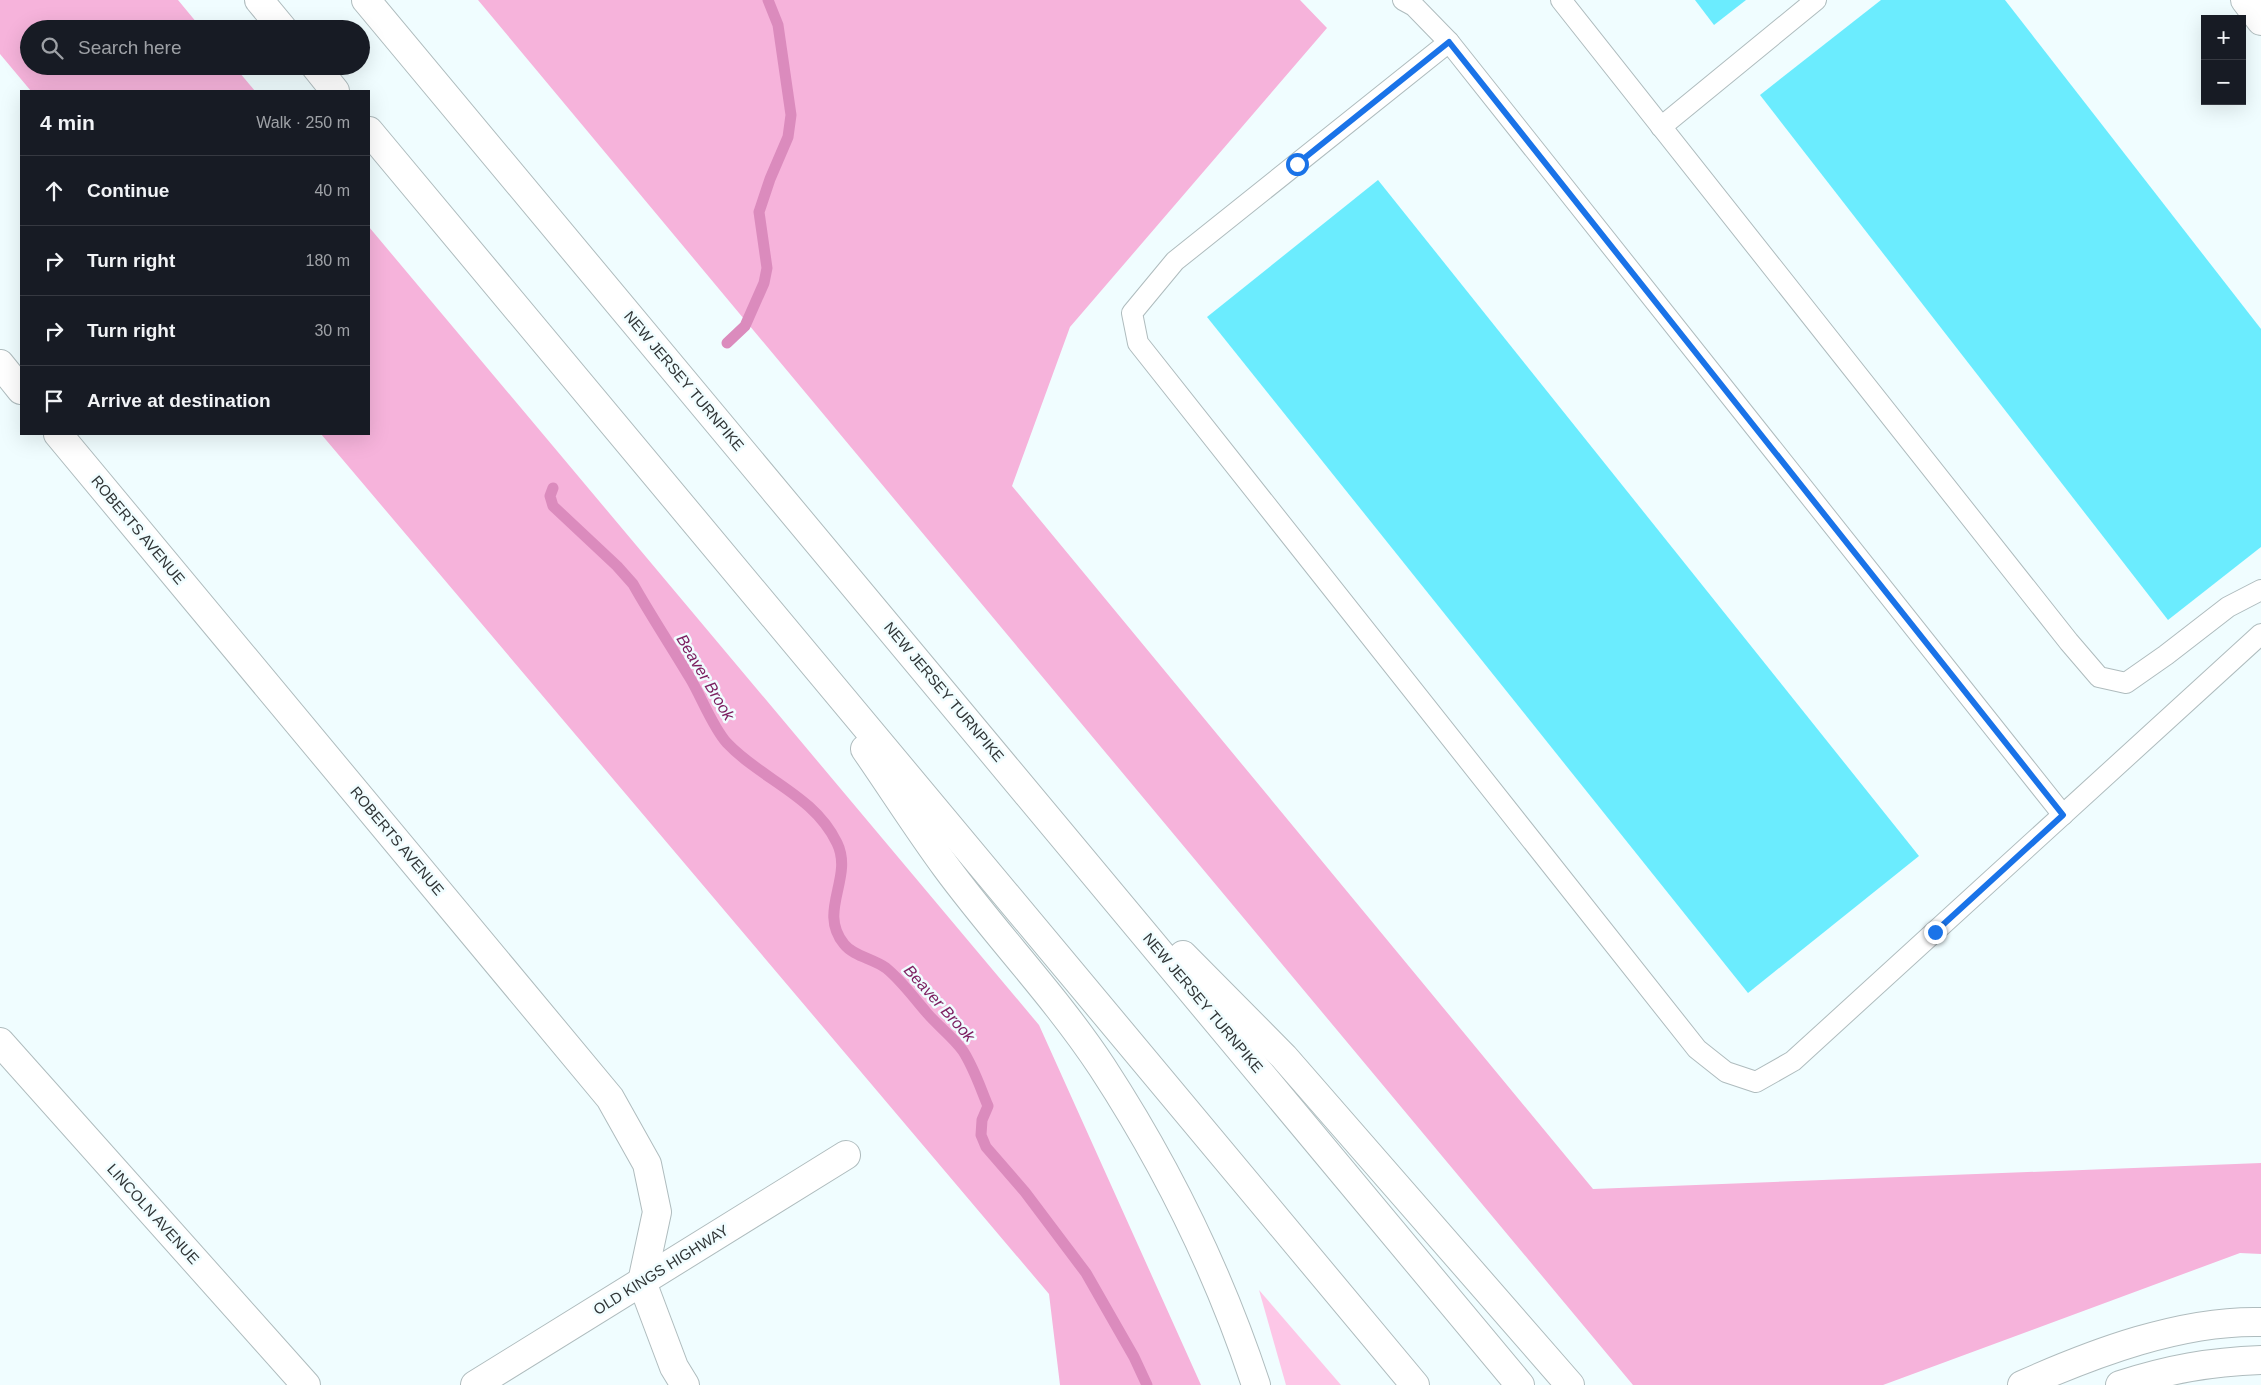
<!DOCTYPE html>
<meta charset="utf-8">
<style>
body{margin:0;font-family:Arial,sans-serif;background:#242831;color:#f1f3f6}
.controls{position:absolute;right:15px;top:15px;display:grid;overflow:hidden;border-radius:0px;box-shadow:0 5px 20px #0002}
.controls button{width:45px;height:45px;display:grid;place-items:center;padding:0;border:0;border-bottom:1px solid #363941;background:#171b24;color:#f1f3f6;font:25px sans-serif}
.stop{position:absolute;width:15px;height:15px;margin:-11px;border:4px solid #1a73e8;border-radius:50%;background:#fff}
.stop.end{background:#1a73e8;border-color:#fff;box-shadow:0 1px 5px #0008}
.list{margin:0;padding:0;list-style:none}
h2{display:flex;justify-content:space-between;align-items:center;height:65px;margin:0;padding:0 20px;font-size:21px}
h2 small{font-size:16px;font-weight:400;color:#9ea1a6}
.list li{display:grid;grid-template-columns:32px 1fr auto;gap:15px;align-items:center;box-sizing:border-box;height:70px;padding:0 20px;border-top:1px solid #363941}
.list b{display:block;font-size:19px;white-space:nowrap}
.list em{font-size:16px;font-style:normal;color:#9ea1a6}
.icon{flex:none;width:28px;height:28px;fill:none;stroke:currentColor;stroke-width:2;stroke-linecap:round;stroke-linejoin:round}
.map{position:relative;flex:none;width:2261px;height:1385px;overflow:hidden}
.search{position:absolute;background:#171b24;box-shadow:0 5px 20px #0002;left:20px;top:20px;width:350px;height:55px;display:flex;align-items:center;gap:12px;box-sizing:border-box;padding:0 18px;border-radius:28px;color:#9ea1a6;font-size:19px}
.panel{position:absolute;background:#171b24;box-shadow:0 5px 20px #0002;left:20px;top:90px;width:350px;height:345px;border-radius:0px}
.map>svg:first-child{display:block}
</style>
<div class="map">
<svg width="2261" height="1385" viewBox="0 0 2261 1385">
<rect width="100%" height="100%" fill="#f0fdff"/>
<polygon fill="#fdc7e7" points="1259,1290 1341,1385 1286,1385"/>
<g fill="#f6b3db">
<polygon points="0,0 178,0 202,29 29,29 29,66 234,66 255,91 31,91 0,54"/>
<polygon points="478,0 1300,0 1327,28 1070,327 1012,486 1593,1189 2261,1163 2261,1254 2240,1253 1883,1385 1633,1385"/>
<polygon points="369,227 1039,1025 1201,1385 1060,1385 1049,1294 321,434 369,434"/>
</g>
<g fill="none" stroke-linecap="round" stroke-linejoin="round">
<g stroke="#db8bbd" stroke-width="11">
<polyline points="727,343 745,326 764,283 767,268 759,212 770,179 788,137 791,115 778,25 768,0"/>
<path d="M553,488L550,496L553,506L617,566L633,584C651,616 671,646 690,678C701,696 713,728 727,743C762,780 814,795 837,843C854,878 817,911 844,944C853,956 874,959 886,968C902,981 913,997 927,1013C938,1026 953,1037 963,1051C974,1068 980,1087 988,1106L982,1120L981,1135L986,1147L1025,1192L1086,1273L1134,1357L1147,1385"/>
</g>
</g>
<g fill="#6becfe">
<polygon points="1695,0 1746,0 1714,25"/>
<polygon points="1881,0 2005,0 2261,329 2261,547 2168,620 1760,95"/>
<polygon points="1378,180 1919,856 1748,993 1207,317"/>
</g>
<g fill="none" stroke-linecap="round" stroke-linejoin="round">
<defs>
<g id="lane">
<polyline points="1403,0 1414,6 1449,42 1175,261 1132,313 1138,343 1697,1049 1726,1072 1756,1082 1793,1061 2261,634"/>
<polyline points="1561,0 2069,642 2099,677 2126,683 2166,655 2228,607 2261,590"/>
<polyline points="1449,42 2063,815"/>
<polyline points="1661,127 1816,0"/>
</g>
<g id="street">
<polyline points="2245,0 2261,21"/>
<polyline points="0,364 21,390"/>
<polyline points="58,434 610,1098 647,1164 657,1212 642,1282"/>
<polyline points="0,1042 306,1385"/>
<polyline points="642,1282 674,1367 685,1385"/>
<polyline points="475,1385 846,1155"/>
</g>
<g id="highway">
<polyline points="259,0 283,29"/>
<polyline points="366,0 1520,1385"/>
<polyline points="315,66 335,91"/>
<polyline points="369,131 1415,1385"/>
<path d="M865,749C892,788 918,829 946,867C996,935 1055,996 1102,1067C1166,1165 1219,1273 1256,1385"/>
<polyline points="1183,955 1284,1057 1570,1385"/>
<path d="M2022,1385C2094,1353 2181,1320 2261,1322"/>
<path d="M2120,1385C2170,1369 2209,1362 2261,1360"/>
</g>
</defs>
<use href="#lane" stroke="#afbcbe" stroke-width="22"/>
<use href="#street" stroke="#afbcbe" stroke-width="30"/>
<use href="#highway" stroke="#afbcbe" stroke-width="30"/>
<use href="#lane" stroke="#fff" stroke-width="20"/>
<use href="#street" stroke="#fff" stroke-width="28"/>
<use href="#highway" stroke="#fff" stroke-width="28"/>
</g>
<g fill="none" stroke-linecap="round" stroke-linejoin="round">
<polyline stroke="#1a73e8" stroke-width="6" points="1297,164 1449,42 2063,815 1935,932"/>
</g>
<g text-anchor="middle" stroke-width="5" stroke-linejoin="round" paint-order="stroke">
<g font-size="15" fill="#303536" stroke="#f0fdff">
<text transform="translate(684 381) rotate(50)" y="5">NEW JERSEY TURNPIKE</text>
<text transform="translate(138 530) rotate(50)" y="5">ROBERTS AVENUE</text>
<text transform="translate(944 692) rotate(50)" y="5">NEW JERSEY TURNPIKE</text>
<text transform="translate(397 841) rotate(50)" y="5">ROBERTS AVENUE</text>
<text transform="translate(1203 1003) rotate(50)" y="5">NEW JERSEY TURNPIKE</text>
<text transform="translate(153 1214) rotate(48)" y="5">LINCOLN AVENUE</text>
<text transform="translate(661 1270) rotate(-32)" y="5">OLD KINGS HIGHWAY</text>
</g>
<g font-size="16" font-style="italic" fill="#7b1d5f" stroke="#f0fdff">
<text transform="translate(706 677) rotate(59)" y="6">Beaver Brook</text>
<text transform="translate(940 1003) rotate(48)" y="6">Beaver Brook</text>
</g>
</g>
</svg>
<div class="controls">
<button>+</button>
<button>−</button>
</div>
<div class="stop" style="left:1297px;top:164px"></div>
<div class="stop end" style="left:1935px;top:932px"></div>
<div class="search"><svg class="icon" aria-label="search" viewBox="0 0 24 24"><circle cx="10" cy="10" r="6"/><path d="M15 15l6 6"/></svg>Search here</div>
<section class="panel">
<h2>4 min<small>Walk · 250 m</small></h2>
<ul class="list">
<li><svg class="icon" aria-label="ahead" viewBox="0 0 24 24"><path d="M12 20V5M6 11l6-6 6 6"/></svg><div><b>Continue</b></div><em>40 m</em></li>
<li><svg class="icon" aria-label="right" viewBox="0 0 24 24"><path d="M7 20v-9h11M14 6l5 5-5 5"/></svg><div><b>Turn right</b></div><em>180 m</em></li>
<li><svg class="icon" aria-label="right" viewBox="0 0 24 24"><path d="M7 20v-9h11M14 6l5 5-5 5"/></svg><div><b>Turn right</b></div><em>30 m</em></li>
<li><svg class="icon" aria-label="arrive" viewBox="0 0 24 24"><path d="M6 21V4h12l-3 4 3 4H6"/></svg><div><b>Arrive at destination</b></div></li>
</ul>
</section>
</div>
